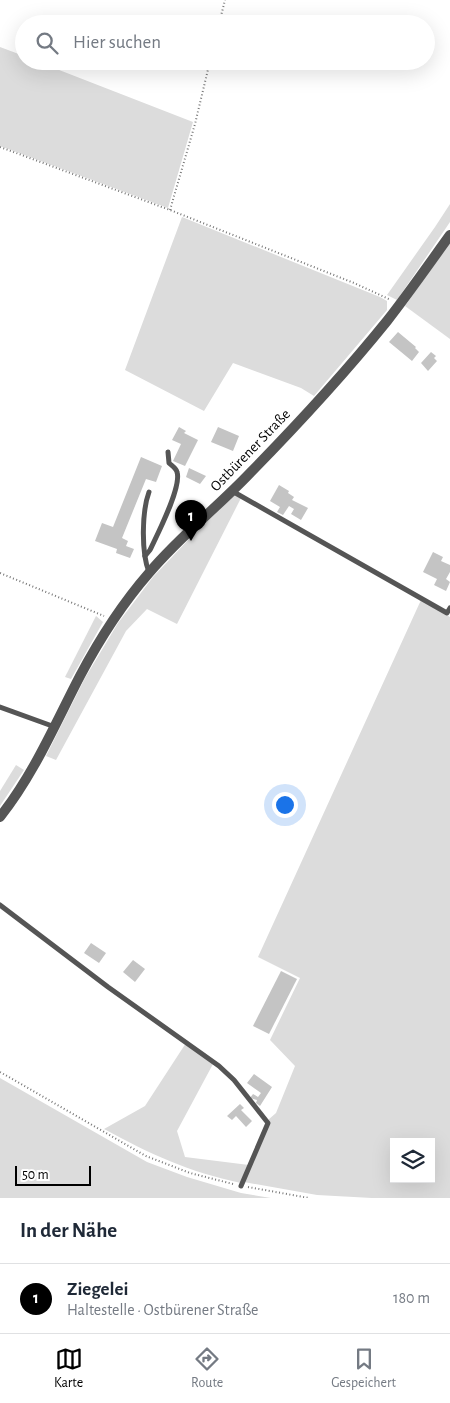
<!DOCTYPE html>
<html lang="de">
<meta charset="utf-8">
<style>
body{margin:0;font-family:"Alegreya Sans",sans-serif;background:#f6f6f7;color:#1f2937}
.controls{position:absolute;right:15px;bottom:15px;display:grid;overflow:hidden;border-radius:0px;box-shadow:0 5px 20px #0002}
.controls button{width:45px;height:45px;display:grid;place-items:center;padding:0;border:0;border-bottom:1px solid #e0e1e3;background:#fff;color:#1f2937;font:25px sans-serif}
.scale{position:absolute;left:15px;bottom:12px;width:76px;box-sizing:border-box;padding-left:5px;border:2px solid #000;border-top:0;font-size:14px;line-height:18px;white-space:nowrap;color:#000;-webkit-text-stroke:4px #fff;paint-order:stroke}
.you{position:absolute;left:284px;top:804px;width:18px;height:18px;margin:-12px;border:4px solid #fff;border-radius:50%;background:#1a73e8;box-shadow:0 0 0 8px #1a73e833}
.badge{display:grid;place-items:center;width:32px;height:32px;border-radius:50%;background:#000;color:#fff;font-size:16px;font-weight:700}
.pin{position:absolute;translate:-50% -41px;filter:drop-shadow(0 1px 2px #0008)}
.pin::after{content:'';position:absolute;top:26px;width:18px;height:15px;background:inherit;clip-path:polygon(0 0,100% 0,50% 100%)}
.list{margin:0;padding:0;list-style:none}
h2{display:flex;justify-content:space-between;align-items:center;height:65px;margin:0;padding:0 20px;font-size:21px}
h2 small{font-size:16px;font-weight:400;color:#747a83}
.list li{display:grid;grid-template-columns:32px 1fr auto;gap:15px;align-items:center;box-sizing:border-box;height:70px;padding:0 20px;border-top:1px solid #e0e1e3}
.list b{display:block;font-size:19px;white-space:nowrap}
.list p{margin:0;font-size:16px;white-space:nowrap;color:#747a83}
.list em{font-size:16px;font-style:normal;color:#747a83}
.icon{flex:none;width:28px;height:28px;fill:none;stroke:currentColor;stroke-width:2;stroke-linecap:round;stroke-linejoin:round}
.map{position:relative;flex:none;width:450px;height:1198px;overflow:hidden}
.search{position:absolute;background:#fff;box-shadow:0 5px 20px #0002;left:15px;right:15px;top:15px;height:55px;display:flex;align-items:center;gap:12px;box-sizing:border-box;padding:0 18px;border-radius:28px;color:#747a83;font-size:19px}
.sheet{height:135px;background:#fff}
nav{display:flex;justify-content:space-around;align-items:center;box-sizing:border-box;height:70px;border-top:1px solid #e0e1e3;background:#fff;font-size:14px;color:#747a83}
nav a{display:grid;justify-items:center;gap:2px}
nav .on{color:#000}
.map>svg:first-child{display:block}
</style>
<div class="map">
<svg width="450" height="1198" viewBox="0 0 450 1198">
<rect width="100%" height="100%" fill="#fff"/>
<g fill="#dcdcdc" fill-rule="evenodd">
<polygon points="0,47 24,56 24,61 36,61 193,122 168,208 0,146"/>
<polygon points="450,204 450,222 397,300 387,295 435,227"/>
<polygon points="182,217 380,297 387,301 387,310 314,396 301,388 233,363 204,411 125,370"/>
<polygon points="450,242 450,339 405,306"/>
<polygon points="233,493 241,498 177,624 147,609 126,631 56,760 46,756 85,678 118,623 153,577"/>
<path d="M421,600L450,617V1198H372L317,1195L244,1182L268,1120L276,1113L295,1066L270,1040L300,978L258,957ZM394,1142H431V1179H394Z"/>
<polygon points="96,616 103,622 71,679 65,677"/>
<polygon points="16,765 24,770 0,806 0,791"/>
<path d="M186,1043L213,1064L177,1131L185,1157L249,1165L241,1183C189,1172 150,1154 104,1129L145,1106Z"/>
<polygon points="0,1078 147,1162 187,1177 241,1193 271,1198 0,1198"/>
</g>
<g fill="#c4c4c4">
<polygon points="398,332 416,347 415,348 419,352 412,361 389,342"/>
<polygon points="431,352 436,356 434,358 437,361 428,371 421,363"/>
<polygon points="179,427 186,431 184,433 198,440 185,466 173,461 181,444 172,440"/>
<polygon points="218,427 239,436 233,451 211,442"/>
<polygon points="141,457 162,466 156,482 146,479 122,538 128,541 126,546 134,549 130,558 116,553 117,549 95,541 102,523 113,527"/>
<polygon points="189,468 206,476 200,484 186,477"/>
<polygon points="279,485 289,491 288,493 294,497 292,500 308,508 301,520 291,514 294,509 289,506 283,515 277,512 280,507 270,501"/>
<polygon points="433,552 443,557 441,561 450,565 450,572 446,579 450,582 446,591 434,585 437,579 423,572"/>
<polygon points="91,943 106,953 99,963 84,953"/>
<polygon points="133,960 145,969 135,982 123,972"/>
<polygon points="281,971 297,979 269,1034 253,1026"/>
<polygon points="254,1074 272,1087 260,1106 256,1103 257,1100 250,1098 253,1094 258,1097 261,1093 247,1083"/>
<polygon points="240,1104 244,1108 241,1110 252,1121 246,1127 236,1116 232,1120 227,1116"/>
</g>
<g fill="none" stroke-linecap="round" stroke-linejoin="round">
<g stroke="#777" stroke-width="2" stroke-dasharray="1 2.5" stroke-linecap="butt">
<polyline points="219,24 225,0"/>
<polyline points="0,147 170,210 354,283 391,300"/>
<polyline points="170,210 195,124 210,61"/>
<polyline points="0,573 104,616"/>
<polyline points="0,1072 146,1156 190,1173 233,1184"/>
<polyline points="248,1187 309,1198"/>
</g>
<g stroke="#555" stroke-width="5">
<polyline points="232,491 447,613 450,608"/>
<path d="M149,492C142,511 141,552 149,572"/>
<path d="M145,556L150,550C157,535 182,487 177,472C176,468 172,466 169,463L168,452"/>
<polyline points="0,707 55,727"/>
<polyline points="0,905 108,987 219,1066 234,1080 268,1123 241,1186"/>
</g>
<path stroke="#555" stroke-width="10" d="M0,817C34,774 55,724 80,676C99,640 122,604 149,573C180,536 218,507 251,472C298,424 345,373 387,321C409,293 429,264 450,235"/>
</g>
<g text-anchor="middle" stroke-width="4.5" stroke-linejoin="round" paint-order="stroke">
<g font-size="15" fill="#000" stroke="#fff">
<text transform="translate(250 450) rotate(-46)" y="5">Ostbürener Straße</text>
</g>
</g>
</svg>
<div class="controls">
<button><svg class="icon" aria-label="layers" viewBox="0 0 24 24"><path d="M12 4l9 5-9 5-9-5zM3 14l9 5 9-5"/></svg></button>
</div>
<div class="scale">50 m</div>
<div class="you"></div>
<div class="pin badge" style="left:191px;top:541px">1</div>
<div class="search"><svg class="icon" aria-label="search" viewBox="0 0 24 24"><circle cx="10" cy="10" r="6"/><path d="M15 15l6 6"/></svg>Hier suchen</div>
</div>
<section class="sheet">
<h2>In der Nähe<small></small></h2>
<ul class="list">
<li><span class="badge">1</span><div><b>Ziegelei</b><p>Haltestelle · Ostbürener Straße</p></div><em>180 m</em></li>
</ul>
</section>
<nav>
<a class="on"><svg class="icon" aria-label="map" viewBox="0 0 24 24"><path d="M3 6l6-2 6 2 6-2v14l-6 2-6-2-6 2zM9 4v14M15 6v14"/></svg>Karte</a>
<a><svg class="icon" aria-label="directions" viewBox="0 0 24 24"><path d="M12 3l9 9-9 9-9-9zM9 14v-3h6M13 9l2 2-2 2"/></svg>Route</a>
<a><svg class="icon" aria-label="saved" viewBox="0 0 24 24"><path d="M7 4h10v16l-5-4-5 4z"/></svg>Gespeichert</a>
</nav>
